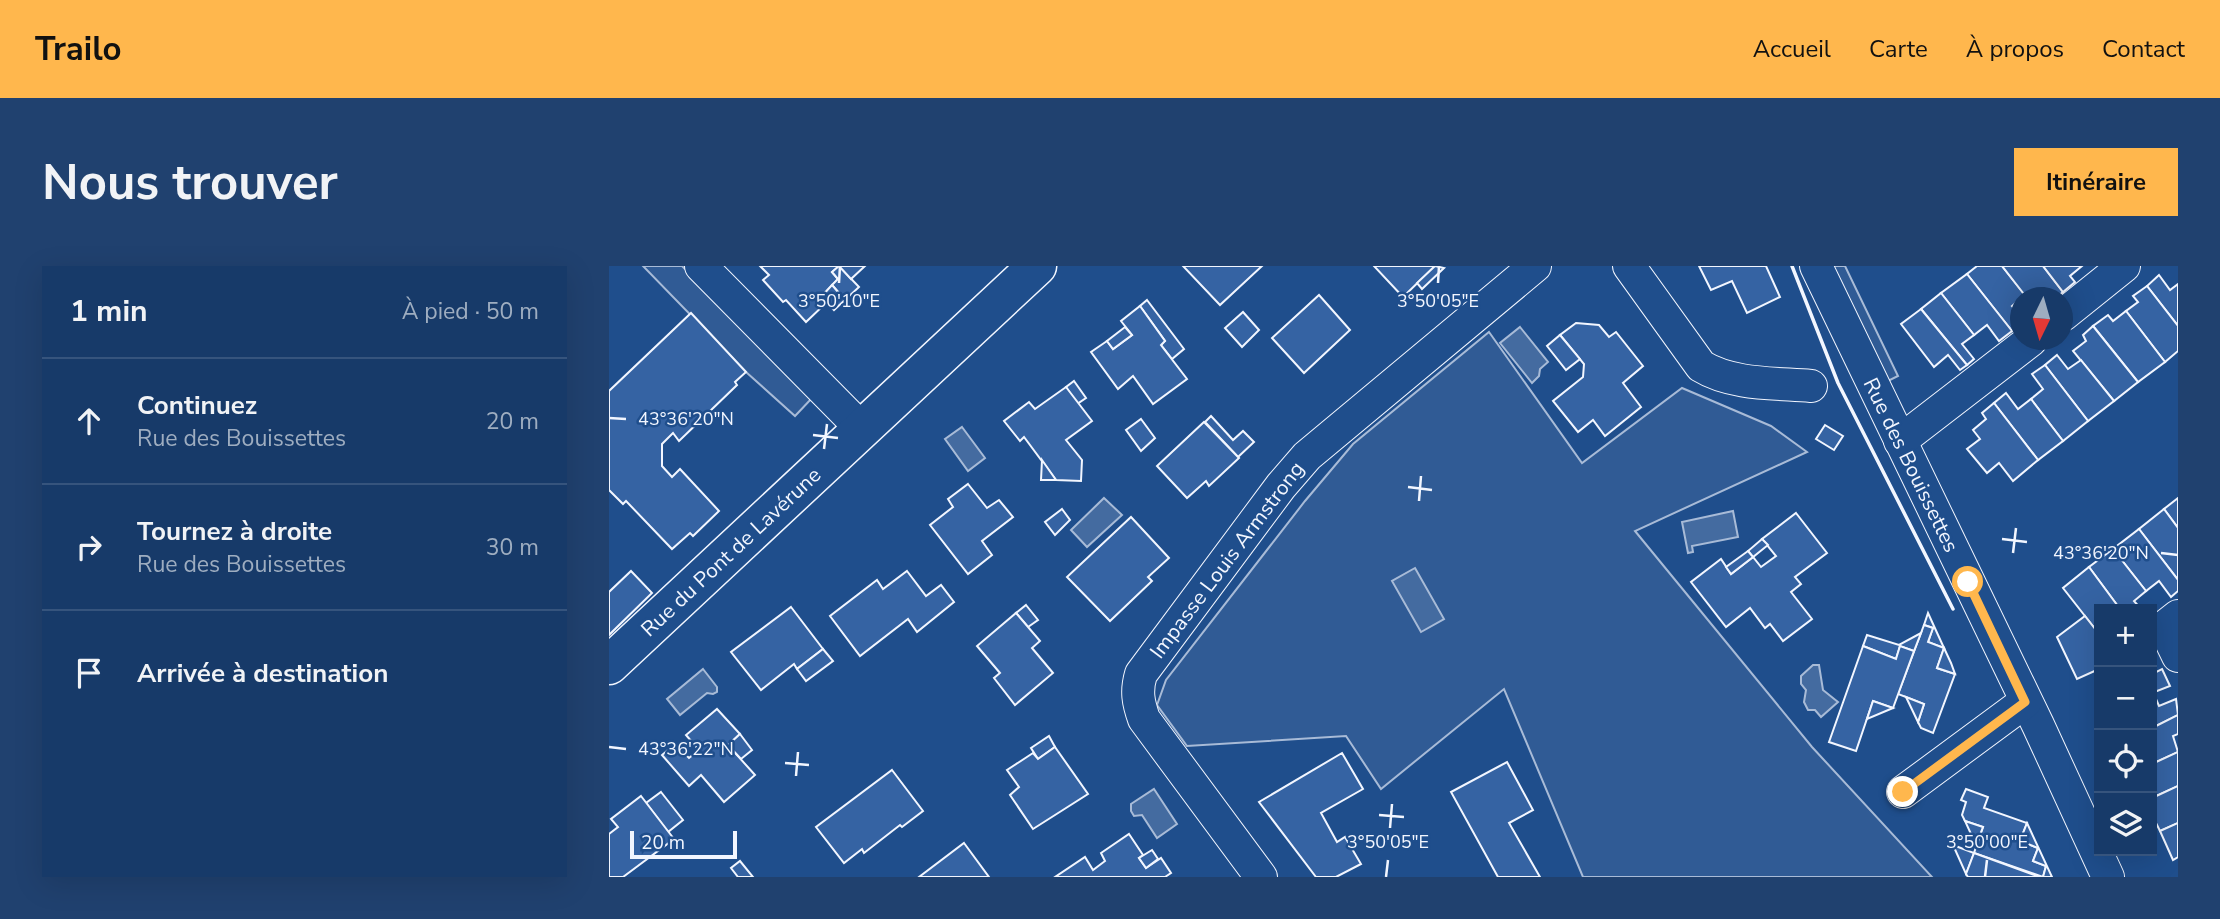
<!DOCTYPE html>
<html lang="fr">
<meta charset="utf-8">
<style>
body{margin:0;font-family:"Nunito Sans",sans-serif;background:#20416f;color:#f1f3f6}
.controls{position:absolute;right:21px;bottom:21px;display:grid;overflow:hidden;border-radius:0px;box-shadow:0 7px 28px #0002}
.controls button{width:63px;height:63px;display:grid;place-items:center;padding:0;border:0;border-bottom:2px solid #36547d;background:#173a69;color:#f1f3f6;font:35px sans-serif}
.compass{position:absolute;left:1401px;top:21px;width:63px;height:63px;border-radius:50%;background:#173a69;box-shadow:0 7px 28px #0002;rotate:185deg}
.scale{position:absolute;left:21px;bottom:18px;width:107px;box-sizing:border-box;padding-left:7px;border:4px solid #f2f6ff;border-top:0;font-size:19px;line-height:24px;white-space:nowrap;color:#f2f6ff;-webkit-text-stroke:5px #1f4e8c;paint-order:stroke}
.stop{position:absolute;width:21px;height:21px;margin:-16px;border:5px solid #ffb74d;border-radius:50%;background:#fff}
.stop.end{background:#ffb74d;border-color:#fff;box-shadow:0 2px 7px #0008}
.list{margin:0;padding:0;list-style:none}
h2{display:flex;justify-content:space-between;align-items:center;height:91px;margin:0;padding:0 28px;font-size:30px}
h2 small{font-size:23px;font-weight:400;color:#9eadc0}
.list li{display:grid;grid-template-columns:46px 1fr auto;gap:21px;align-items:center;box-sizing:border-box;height:126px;padding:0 28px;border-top:2px solid #36547d}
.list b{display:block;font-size:26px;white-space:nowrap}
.list p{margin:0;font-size:23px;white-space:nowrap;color:#9eadc0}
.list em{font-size:23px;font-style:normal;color:#9eadc0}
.icon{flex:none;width:38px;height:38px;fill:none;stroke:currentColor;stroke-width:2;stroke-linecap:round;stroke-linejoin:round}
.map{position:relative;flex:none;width:1569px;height:611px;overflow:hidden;border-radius:0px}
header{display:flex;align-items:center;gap:42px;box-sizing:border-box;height:98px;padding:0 35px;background:#ffb74d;color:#111}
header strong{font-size:33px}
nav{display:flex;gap:38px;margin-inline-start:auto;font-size:24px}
.intro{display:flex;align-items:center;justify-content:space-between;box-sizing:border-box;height:168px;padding:0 42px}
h1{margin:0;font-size:49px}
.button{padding:18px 32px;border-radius:0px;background:#ffb74d;color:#111;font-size:24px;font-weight:700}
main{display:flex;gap:42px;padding:0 42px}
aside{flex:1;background:#173a69;border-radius:0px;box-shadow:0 7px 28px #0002}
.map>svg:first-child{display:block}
</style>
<header>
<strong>Trailo</strong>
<nav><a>Accueil</a><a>Carte</a><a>À propos</a><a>Contact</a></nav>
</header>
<div class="intro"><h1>Nous trouver</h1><a class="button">Itinéraire</a></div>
<main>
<aside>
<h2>1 min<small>À pied · 50 m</small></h2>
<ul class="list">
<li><svg class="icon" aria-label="ahead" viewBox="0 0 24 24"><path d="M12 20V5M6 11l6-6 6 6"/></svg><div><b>Continuez</b><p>Rue des Bouissettes</p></div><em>20 m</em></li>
<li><svg class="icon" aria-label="right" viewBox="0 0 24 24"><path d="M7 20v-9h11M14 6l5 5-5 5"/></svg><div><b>Tournez à droite</b><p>Rue des Bouissettes</p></div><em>30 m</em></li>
<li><svg class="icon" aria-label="arrive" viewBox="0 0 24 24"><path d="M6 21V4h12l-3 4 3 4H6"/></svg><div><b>Arrivée à destination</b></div></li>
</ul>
</aside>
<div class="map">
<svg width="1569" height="611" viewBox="0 0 1569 611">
<rect width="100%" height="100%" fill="#1f4e8c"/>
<g fill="#305b95" stroke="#a8bbd7" stroke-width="2">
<polygon points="34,0 73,0 204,131 186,150 137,106"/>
<polygon points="1221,0 1236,0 1289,110 1277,116"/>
<polygon points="880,66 973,197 1073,122 1162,160 1198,186 1026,265 1203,481 1323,611 974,611 895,423 772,523 737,470 578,480 548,439 557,414 696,235 744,178"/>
</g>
<g fill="#446ba0" stroke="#a8bbd7" stroke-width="2">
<polygon points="911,61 939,96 931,103 930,110 923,117 891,77"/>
<polygon points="353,161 376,192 359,205 336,173"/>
<polygon points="495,232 513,249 478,281 462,264"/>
<polygon points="1124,245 1129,271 1083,280 1084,286 1079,287 1073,256"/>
<polygon points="806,302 835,353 812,366 783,315"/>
<polygon points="1204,399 1210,399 1214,424 1229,436 1212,451 1206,444 1199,444 1195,436 1197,424 1192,418 1192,410"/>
<polygon points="94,403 108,421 108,426 104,428 98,427 71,449 58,433"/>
<polygon points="545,523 568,558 548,572 533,549 525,550 522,545 522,538"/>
</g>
<g fill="#3563a3" stroke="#f2f6ff" stroke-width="2">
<polygon points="151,0 230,0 223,6 229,13 212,31 217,37 197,56 177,34 174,36 154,14 160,9"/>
<polygon points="230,0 250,21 236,34 223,19 229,13 223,6"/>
<polygon points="230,0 256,0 242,13"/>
<polygon points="574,0 653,0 611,39"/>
<polygon points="765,0 826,0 794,31"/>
<polygon points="826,0 835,2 813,23 808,17"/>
<polygon points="1090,0 1157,0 1171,31 1138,47 1123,15 1102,24"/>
<polygon points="1368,0 1393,0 1416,29 1403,40 1412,50 1412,58 1403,65 1358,8"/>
<polygon points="1393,0 1434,0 1454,26 1447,32 1438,32 1436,28 1432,32 1418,32"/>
<polygon points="1434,0 1473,0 1461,10 1466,16 1454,26"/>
<polygon points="1358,8 1403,65 1390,75 1378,59 1365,69 1332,27"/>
<polygon points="1550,9 1561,24 1569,18 1569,60 1538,20"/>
<polygon points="223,19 236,34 225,44 212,31"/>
<polygon points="1538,20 1569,60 1569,85 1556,96 1517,45 1529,36 1524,30"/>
<polygon points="1332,27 1365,69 1353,78 1365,93 1358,99 1312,43"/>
<polygon points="710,29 741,64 695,107 663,72"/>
<polygon points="538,34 575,83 563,93 552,79 556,75 531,40"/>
<polygon points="531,40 556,75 552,79 578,113 544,138 524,110 509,123 482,86 498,75 504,83 523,69 512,55"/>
<polygon points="1312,43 1358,99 1351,104 1339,89 1325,101 1292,58"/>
<polygon points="1517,45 1556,96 1529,116 1484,60 1499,49 1504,55"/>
<polygon points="634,46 650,64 633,81 616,62"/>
<polygon points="82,47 137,106 126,116 128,119 70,175 64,167 53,178 53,200 63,211 71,203 110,245 84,270 81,267 63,283 17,235 14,238 0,224 0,125"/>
<polygon points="967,57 990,59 1000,71 1007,66 1034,100 1014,117 1032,141 996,170 984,154 969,166 944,135 974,111 975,98 951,69"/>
<polygon points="1484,60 1529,116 1505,135 1464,85 1477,75 1474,69"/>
<polygon points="516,61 523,69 504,83 498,75"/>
<polygon points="951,69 971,93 957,104 938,80"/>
<polygon points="1448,89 1459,103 1472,94 1505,135 1479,155 1436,99"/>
<polygon points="1436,99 1479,155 1454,175 1422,133 1434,123 1423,108"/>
<polygon points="465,115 477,132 468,138 457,121"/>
<polygon points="457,121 483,155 457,174 473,194 472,215 447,214 415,171 411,175 395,155 420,136 426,143"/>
<polygon points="1397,127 1409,143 1422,133 1454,175 1429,194 1385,137"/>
<polygon points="1385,137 1429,194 1404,215 1390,197 1378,207 1358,183 1371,173 1364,164 1377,153 1373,147"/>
<polygon points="602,150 624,174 634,165 645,176 629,191 596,156"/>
<polygon points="532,153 546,172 532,185 517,164"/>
<polygon points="595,156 630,192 600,220 597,215 578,232 548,200"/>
<polygon points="1216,159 1234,170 1225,184 1207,173"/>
<polygon points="433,194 447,214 432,214"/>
<polygon points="359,218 378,242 390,234 404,251 373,275 383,289 359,308 321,259 344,241 339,233"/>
<polygon points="1569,232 1569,262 1555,243"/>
<polygon points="453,243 461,254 446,269 436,256"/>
<polygon points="1555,243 1569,262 1569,314 1530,263"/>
<polygon points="1187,247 1218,287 1186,311 1192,318 1182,326 1203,353 1174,375 1161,358 1156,362 1141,342 1117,361 1082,316 1112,293 1122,308 1144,291 1152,301 1167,290 1153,273"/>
<polygon points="522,251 560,292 539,311 543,315 501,355 458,311"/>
<polygon points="1530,263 1569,314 1569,325 1562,331 1550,315 1537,325 1504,283"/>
<polygon points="1153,273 1159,279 1144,291 1139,285"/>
<polygon points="1504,283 1537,325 1525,335 1532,343 1511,343 1480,301"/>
<polygon points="1139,285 1144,291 1122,308 1117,301"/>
<polygon points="1480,301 1511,343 1490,343 1490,361 1487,364 1454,322"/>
<polygon points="22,305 43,327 0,369 0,326"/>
<polygon points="298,305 317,330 332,319 345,336 308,366 299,353 251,390 221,350 268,314 274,323"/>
<polygon points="417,339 429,354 419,361 407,347"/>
<polygon points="182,341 214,383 188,403 185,398 152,424 122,386"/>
<polygon points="407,347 431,375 423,382 444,407 406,439 385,412 391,407 368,380"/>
<polygon points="1319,347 1335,382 1319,376 1324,362 1315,359"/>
<polygon points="1476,350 1490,368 1490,403 1468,413 1448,371"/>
<polygon points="1315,359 1324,362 1319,376 1335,382 1328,402 1346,408 1324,467 1312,462 1309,456 1315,438 1289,428"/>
<polygon points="1312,367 1305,385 1291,380 1287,393 1254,380 1258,369 1290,379"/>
<polygon points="1254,380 1287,393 1291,380 1305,385 1284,442 1264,435 1247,485 1220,476"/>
<polygon points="1335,382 1342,397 1346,408 1328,402"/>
<polygon points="214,383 224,395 197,415 188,403"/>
<polygon points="1553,403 1561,420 1543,427 1543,408"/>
<polygon points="1544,426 1550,440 1567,433 1569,449 1543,462"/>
<polygon points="1297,431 1315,438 1309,456"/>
<polygon points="1264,435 1284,442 1258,453"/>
<polygon points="108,443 131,468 119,479 146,509 115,536 92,509 80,520 53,489 66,478 80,492 90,484 77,469"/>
<polygon points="1569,449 1569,468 1564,470 1569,486 1543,498 1543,462"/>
<polygon points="131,468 143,484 132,493 119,479"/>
<polygon points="440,470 446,481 429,493 422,482"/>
<polygon points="446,481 479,528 424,563 401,529 410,521 398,504 424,487 429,493"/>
<polygon points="1569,486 1569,520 1543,532 1543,498"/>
<polygon points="733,487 754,523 712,547 728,576 736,571 752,598 727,611 707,611 650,536"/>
<polygon points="898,496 924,544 900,557 931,611 889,611 842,526"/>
<polygon points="283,504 314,545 293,561 291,559 255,587 253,583 235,597 207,561"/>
<polygon points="1569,520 1569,557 1551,565 1543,549 1543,532"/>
<polygon points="1357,523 1379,531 1375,542 1418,557 1411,575 1429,582 1424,595 1437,600 1434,611 1365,587 1374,561 1356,555 1353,549 1357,536 1352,534"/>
<polygon points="52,526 74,554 59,566 37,537"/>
<polygon points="32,530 65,573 14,611 0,611 0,568 9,561 2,553"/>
<polygon points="1356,555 1374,561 1367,579"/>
<polygon points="1418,557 1443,611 1434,611 1437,600 1424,595 1429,582 1411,575"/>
<polygon points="1569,557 1569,591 1564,594 1551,565"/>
<polygon points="520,568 534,589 530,592 537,602 552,592 562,607 556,611 446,611 476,591 484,604 496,595 492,587"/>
<polygon points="355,577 380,611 310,611"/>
<polygon points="1344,579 1365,587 1357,608"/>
<polygon points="543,584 549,593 537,602 530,592"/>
<polygon points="1365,587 1431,611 1359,611 1357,608"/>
<polygon points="131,595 144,611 129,611 122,602"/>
</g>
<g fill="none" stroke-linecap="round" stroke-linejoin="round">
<defs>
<g id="street">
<polyline points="92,0 253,163"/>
<path d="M1020,0L1092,100C1123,119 1166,117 1202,120"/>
<polyline points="1207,0 1429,459 1499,611"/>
<polyline points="1454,49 1515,0"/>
<polyline points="1291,175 1422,74"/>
<polyline points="1569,350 1555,361 1569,390"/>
<polyline points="1294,526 1416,436"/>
<path d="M652,611L535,453C529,436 527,425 532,408L672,220L698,190L926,0"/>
</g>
<polyline id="secondary" points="0,399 428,0"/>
</defs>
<use href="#street" stroke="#f2f6ff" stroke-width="34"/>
<use href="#secondary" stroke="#f2f6ff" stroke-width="41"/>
<use href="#street" stroke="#1f4e8c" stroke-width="32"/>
<use href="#secondary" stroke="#1f4e8c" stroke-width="38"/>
<polyline stroke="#f2f6ff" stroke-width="3.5" points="1183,0 1229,117 1344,343"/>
</g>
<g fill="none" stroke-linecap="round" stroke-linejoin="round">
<polyline stroke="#ffb74d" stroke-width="9" points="1294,526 1416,436 1359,316"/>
</g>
<path fill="none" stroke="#f2f6ff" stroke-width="2.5" d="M230,17L231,0M829,17L830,0M0,152L17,153M204,169L229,172M215,183L218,158M799,221L823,224M810,235L812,210M1393,273L1418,276M1404,287L1407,262M1552,287L1569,289M0,481L17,483M176,497L200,499M187,510L189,486M770,549L795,551M781,562L783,538M777,611L779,594M1376,611L1378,594"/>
<g text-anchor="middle" stroke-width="5" stroke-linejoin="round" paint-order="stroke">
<g font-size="21" fill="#f2f6ff" stroke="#1f4e8c">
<text transform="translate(1302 199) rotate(64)" y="7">Rue des Bouissettes</text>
<text transform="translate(122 286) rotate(-43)" y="7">Rue du Pont de Lavérune</text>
<text transform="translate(618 294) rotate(-53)" y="7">Impasse Louis Armstrong</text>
</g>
</g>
<g font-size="18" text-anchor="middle" fill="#f2f6ff" stroke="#1f4e8c" stroke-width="5" stroke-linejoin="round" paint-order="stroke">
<text x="230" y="41">3°50'10"E</text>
<text x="829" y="41">3°50'05"E</text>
<text x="77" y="159">43°36'20"N</text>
<text x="1492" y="293">43°36'20"N</text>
<text x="77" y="489">43°36'22"N</text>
<text x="779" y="582">3°50'05"E</text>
<text x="1378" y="582">3°50'00"E</text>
</g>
</svg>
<div class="controls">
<button>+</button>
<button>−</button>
<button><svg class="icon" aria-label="locate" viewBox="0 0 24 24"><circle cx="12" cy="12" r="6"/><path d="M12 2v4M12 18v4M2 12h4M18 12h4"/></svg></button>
<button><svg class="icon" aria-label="layers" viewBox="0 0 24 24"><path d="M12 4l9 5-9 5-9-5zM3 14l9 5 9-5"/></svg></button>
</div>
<svg class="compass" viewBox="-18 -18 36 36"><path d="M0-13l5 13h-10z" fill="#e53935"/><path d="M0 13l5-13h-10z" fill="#9eadc0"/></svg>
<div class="scale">20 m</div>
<div class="stop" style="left:1359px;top:316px"></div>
<div class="stop end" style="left:1294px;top:526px"></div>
</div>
</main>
